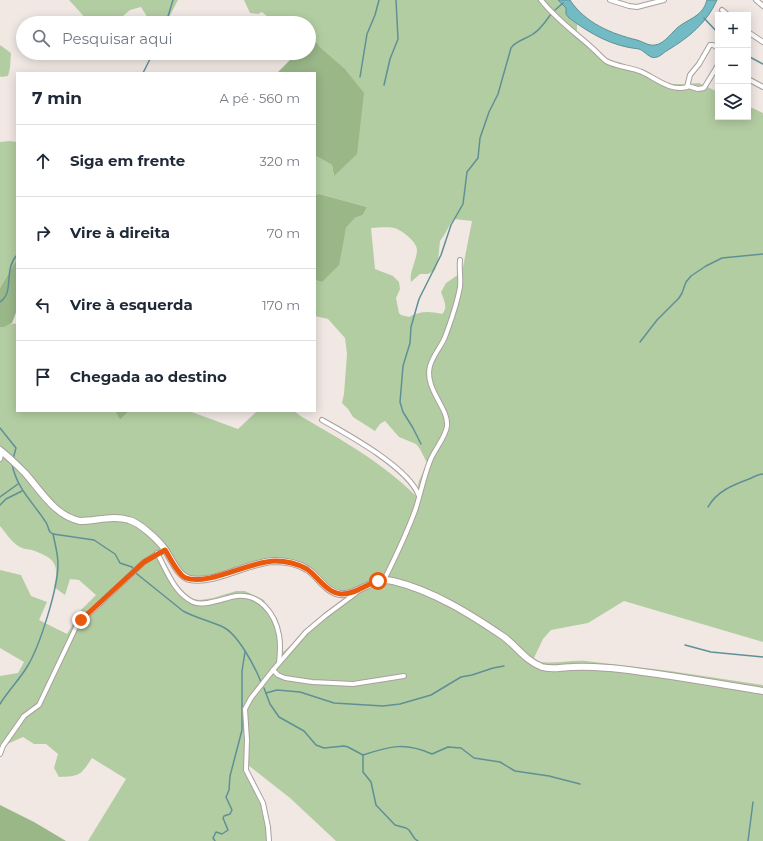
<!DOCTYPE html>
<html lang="pt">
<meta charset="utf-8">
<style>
body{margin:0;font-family:Montserrat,sans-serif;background:#f2f2f3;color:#1f2937}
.controls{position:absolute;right:12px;top:12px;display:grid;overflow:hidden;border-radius:0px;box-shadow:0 2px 10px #0003}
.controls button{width:36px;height:36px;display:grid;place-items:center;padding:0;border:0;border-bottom:1px solid #e0e1e3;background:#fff;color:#1f2937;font:20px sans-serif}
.stop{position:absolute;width:12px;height:12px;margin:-9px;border:3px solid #ea580c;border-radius:50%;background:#fff}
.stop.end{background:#ea580c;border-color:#fff;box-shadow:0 1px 4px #0008}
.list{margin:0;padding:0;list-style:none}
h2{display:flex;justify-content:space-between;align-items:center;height:52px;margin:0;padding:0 16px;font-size:17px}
h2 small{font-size:13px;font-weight:400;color:#747a83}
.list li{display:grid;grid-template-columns:26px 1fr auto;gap:12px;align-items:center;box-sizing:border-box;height:72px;padding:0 16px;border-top:1px solid #e0e1e3}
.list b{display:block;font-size:15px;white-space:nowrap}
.list em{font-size:13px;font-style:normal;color:#747a83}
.icon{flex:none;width:22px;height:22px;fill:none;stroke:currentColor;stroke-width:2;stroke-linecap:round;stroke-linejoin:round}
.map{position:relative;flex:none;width:763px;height:841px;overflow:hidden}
.search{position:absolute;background:#fff;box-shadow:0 2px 10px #0003;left:16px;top:16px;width:300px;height:44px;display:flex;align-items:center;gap:10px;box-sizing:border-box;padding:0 14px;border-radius:22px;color:#747a83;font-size:15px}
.panel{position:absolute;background:#fff;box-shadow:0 2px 10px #0003;left:16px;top:72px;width:300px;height:340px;border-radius:0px}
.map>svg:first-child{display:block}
</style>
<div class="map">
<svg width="763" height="841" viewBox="0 0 763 841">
<rect width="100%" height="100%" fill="#f1e8e4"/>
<g fill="#b3cda2" fill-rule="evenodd">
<polygon points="69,0 178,0 166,23 151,23 141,7 130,10 115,23 90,23"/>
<path d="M244,0H558L566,8C566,18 570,19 577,24V35L608,62L633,69L658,80L671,84H682L699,83L718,92V117H748V106L763,113V642L624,601L588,623L551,630L543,639L533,660C547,666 571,659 586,661L670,671L763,685V841H336L290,798L248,765L247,772L262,800L270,841H88L126,779L92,758C80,776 80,776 59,777L54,768L58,754L46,744H34L23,737L5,745L0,744V676L18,673L24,662L0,648V570L21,575L31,596L47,602L39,620L67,634L81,610L96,595L79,580L70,579L65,595L54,587C60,563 54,558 32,550C28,549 23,549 20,547C12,543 6,533 0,526V327C6,327 11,322 17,324V411H115L120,420L129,411H189L238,429L257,411H294L302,417C342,440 383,463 416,496V495L419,481L427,463L420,449L416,444L399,437L385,421L380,424L375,431L353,417L348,409L342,403L344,394L347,354L345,338L328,319L315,316V280L322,282L344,236L346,228L355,218L363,215L367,207L319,194L315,195V156H316L332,165L334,176L344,68L320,47L309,32V23H275L262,12L258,14L250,13ZM454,219L472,221L462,272L446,283L441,292C443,299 449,307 442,314C430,311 419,311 409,317L401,315L399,313L396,298L400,289L399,282L393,276L375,269L371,228C379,228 389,226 397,229C404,232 418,243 417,251C416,262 409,272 411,282L420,274H428L435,270L438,261L440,241C446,234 448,226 454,219ZM164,554C178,573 175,583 202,582L276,562L303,568L334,594L350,596L283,652L281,636L264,600L245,591H236L213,598L200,600L188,598L177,588L160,557Z"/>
<polygon points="0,45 11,53 10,68 8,76 1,77 0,76"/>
<polygon points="10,141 17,142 17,259 0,288 0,142"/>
</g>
<g fill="#9ab788">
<polygon points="309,32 320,47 344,68 364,93 357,154 334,176 332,165 316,156 315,156 315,73 277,73 290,60 292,53 309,53"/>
<polygon points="319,194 367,207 363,215 355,218 346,228 339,265 322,282 315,280 315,195"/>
<polygon points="17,259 17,310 12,323 4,327 0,327 0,288"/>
<polygon points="115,411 129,411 120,420"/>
<polygon points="0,805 34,822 66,841 0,841"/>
</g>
<path fill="#73bbc4" stroke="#5f9096" d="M558,0H570C585,23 612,34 637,40C644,42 648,46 655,45C665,44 673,30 681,25C693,17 703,15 707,0H717C707,23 688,38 668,50C664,52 661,56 657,57C650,60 645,51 639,49C611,46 591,34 569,18L566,14V8Z"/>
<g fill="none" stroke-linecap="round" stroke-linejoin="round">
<g stroke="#5f9096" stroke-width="1.5">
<polyline points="555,10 563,3"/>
<polyline points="704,18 718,33"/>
<polyline points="166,23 173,0"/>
<polyline points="748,56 763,64"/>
<polyline points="143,73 153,53"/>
<polyline points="360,77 367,34 375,15 379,0"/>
<polyline points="384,85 390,59 398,39 396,0"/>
<path d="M0,302C15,292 3,270 17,255"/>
<polyline points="640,342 657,320 679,298 682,293 686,282 691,276 706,266 722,258 763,254"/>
<polyline points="0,428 16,448 13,459"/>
<path d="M421,444L413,428L403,412L400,402L403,366L410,343L411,327L419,299L441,255L451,225L463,204L467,172L478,158L480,138L489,112L498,94L511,48C515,41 526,39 533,34C541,29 545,22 551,14"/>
<path d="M12,464C17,489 32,501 45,521C48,524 48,529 50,532L53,534L94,540L115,554L120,563L132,567L137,574L183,611C196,618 210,621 223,627C238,634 255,667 261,682"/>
<polyline points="0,497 18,484"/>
<polyline points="0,505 6,499 22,491"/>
<path d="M708,507C717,491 733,485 749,479C754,477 758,474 763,474"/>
<polyline points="685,645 711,652 763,657"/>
<polyline points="264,688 270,704 279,717 304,731 316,745 324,748 344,746 348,747 363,755"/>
<polyline points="266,693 277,690 300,692 334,703 383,706 400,704 431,695 461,677 472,675 493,668 504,666"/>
<path d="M0,704C8,691 19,680 27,667C40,646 58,588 58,564C58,554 55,544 53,534"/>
<path d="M363,755C390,746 405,742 432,754L448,747L461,748L474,758L500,762L515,771L549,776L580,784"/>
<polyline points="363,755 363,772 371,782 376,805 395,825 406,828 409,830 415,839 418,841"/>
<polyline points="215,841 213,838 216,832 222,834 228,830 223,818 224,816 230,814 232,810 226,797 229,790 230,776 242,730 242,671 245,652"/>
<polyline points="748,841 753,802"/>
</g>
<defs>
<g id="minor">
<path d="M541,0C555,18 574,32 590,46C596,51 601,57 606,61C617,67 630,67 642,72C655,78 671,92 687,87L690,75L699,64L710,45H713L718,48"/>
<polyline points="610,0 629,6 637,7 664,0"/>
<polyline points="756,0 763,6"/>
<polyline points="722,10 728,15"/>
<polyline points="748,32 763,42"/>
<polyline points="748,79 763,87"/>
<polyline points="688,86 698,89 704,88 718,65"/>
<path d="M322,420C349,435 409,468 419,496"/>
<polyline points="0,459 2,451"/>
<path d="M157,553C167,571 174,593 193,602C204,607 224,598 236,596C259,593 275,613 279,635C281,644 280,653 279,663"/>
<path d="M384,580C396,556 407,533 416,508C421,492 424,476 430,461C434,450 446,437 447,426C449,408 424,389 430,366C433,355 441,347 445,337C451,321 457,304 460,287C461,278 459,269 460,260"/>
<polyline points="273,670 278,675 285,678 312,682 353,684 404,676"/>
<polyline points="0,754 3,746 24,716 39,705 77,625 144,562 165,549"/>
<polyline points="269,841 268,827 263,803 246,770 247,740 245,709 251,698 273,670 306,632 325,616 356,593"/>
</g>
<path id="secondary" d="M0,450C9,457 17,465 25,473C41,491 55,516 80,521C96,521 113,515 129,520C140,523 157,539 164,548C171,557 178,577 190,579C215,584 248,562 274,561C285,561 297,563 307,569C318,576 326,592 340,594C358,596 372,576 393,581C434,591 470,614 504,637C517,647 526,661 542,667C552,670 562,667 572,667C585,666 597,667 610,668C661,673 712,683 763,691"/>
</defs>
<use href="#minor" stroke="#a8a09c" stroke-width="6"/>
<use href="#secondary" stroke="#a8a09c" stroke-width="8"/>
<use href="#minor" stroke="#fff" stroke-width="4"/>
<use href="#secondary" stroke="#fff" stroke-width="6"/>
</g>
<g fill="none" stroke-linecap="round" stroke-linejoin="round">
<path stroke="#ea580c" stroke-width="5" d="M81,620L144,562L165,550C170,557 178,575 186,578C208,586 250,561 275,561C286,561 298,564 307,569C318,577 327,593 341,594C354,595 366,584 378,581"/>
</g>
</svg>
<div class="controls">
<button>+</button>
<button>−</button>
<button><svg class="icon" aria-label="layers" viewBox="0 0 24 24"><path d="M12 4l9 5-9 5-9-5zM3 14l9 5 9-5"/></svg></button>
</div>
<div class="stop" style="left:378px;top:581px"></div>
<div class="stop end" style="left:81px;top:620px"></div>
<div class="search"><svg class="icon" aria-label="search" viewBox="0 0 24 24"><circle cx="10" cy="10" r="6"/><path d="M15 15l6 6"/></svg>Pesquisar aqui</div>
<section class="panel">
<h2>7 min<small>A pé · 560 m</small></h2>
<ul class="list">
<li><svg class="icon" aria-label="ahead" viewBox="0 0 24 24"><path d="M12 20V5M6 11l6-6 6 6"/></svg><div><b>Siga em frente</b></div><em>320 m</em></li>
<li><svg class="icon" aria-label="right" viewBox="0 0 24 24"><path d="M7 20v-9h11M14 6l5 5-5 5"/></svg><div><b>Vire à direita</b></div><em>70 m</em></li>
<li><svg class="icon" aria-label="left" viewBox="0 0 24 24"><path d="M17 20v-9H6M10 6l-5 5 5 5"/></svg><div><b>Vire à esquerda</b></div><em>170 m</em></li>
<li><svg class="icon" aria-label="arrive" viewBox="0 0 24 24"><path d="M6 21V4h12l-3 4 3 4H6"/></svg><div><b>Chegada ao destino</b></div></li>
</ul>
</section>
</div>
